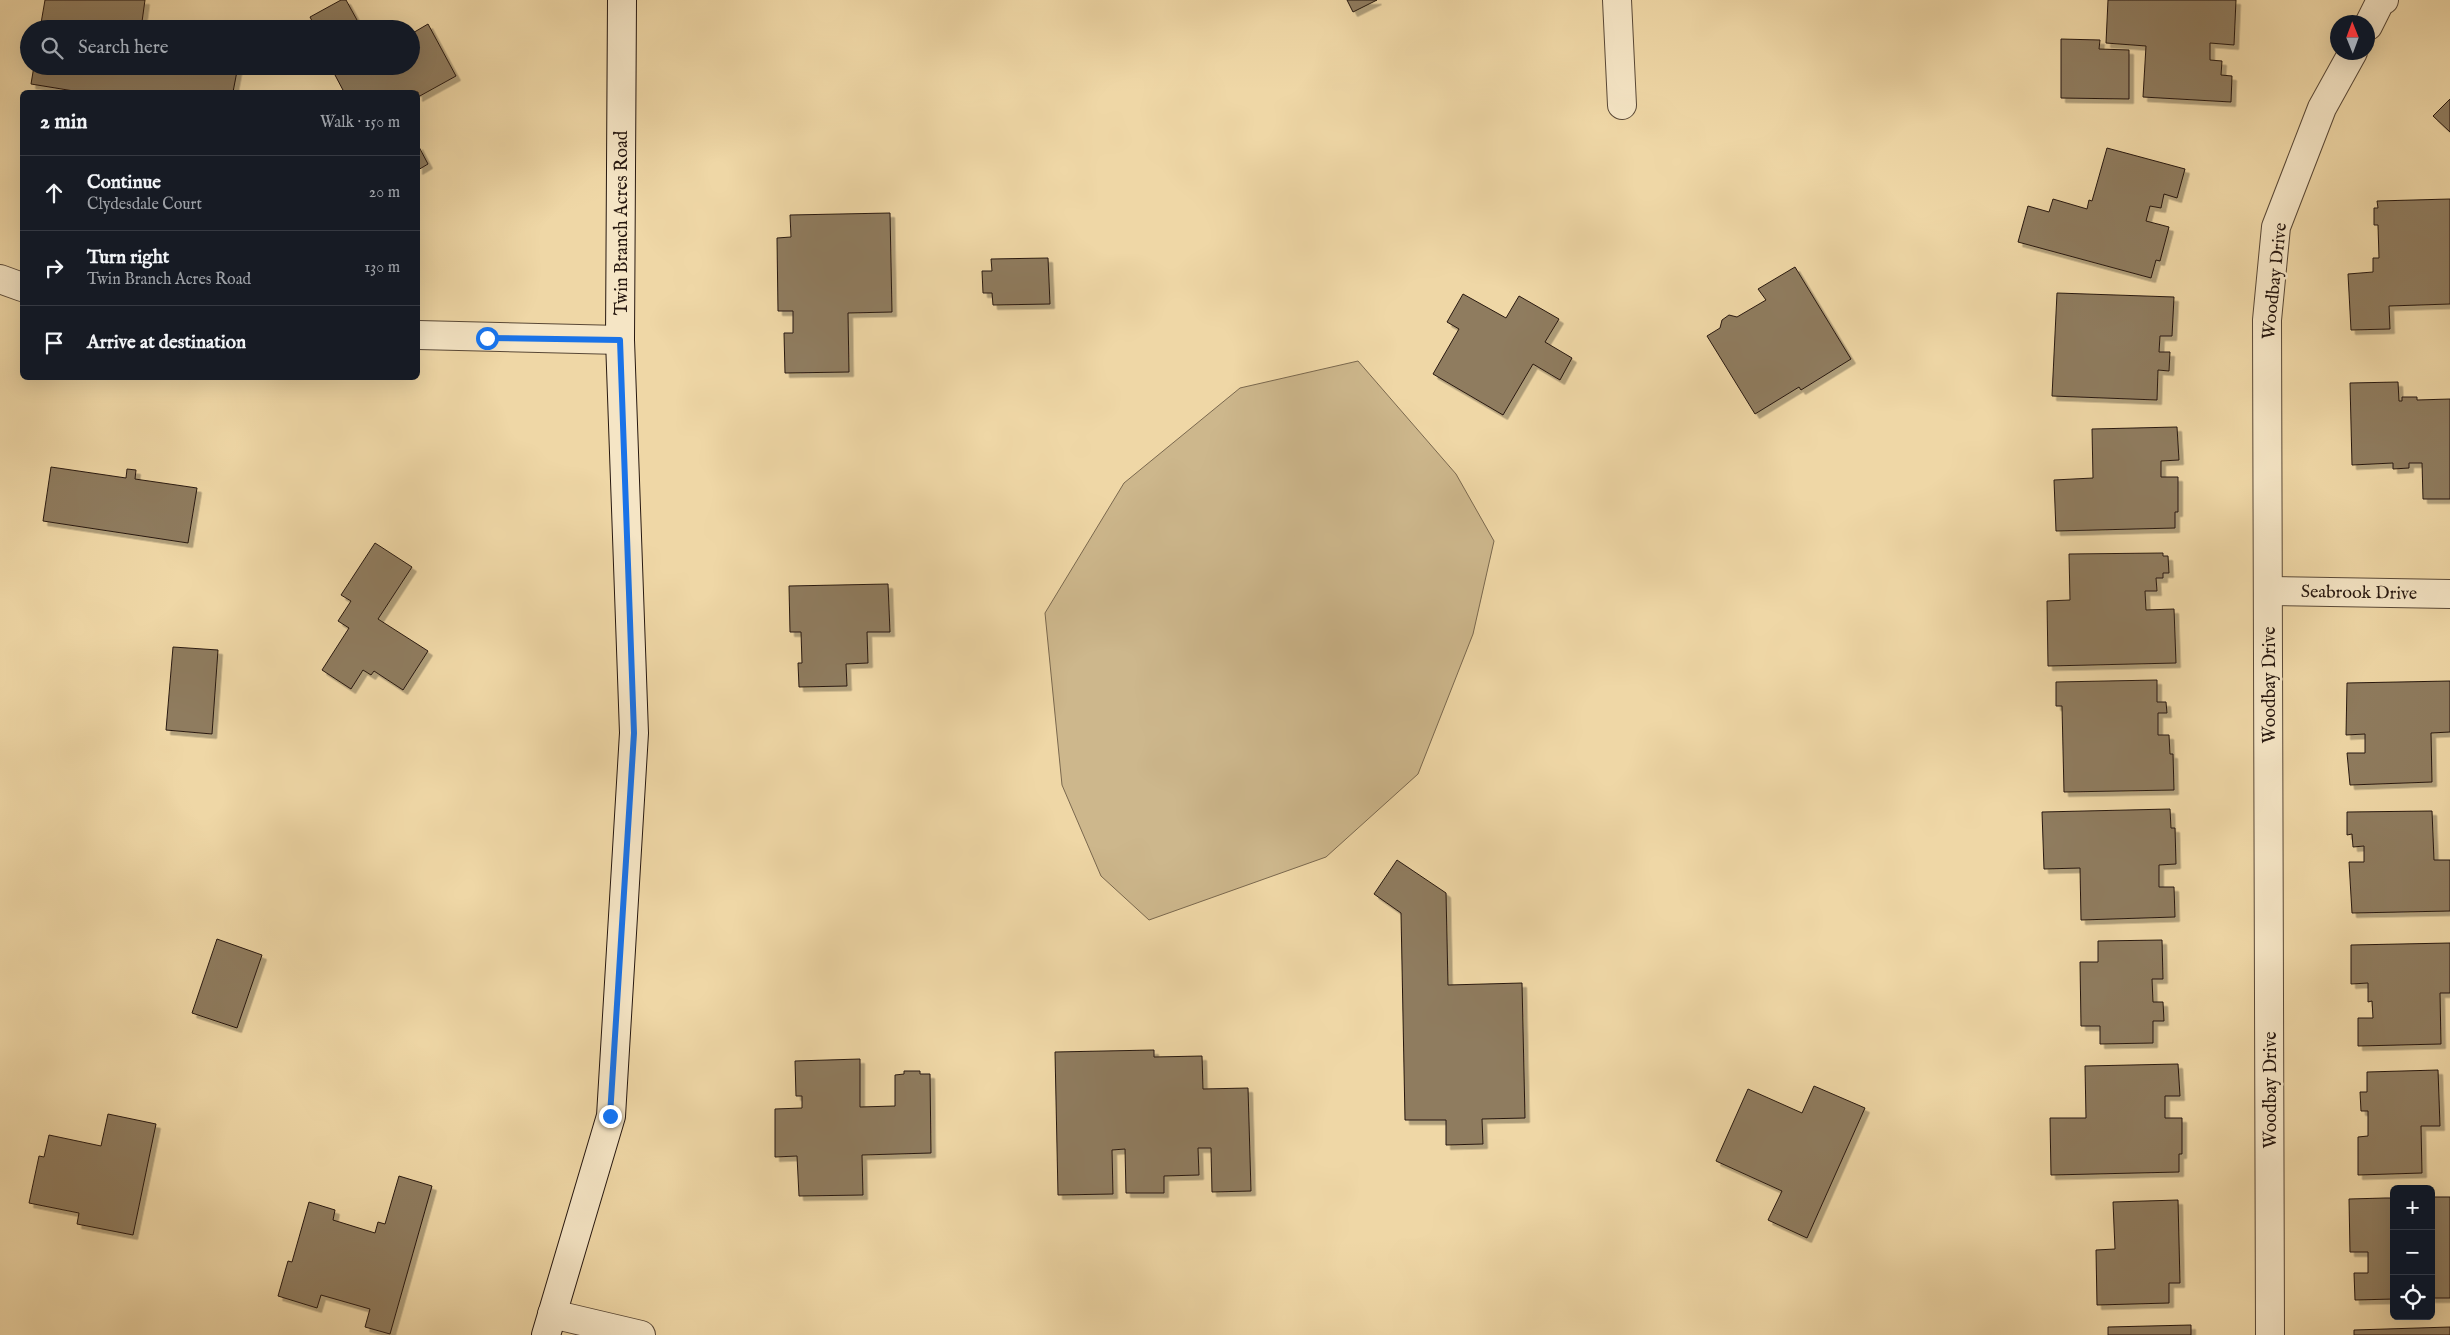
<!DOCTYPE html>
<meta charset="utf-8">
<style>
body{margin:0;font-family:"IM FELL English",serif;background:#242831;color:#f1f3f6}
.controls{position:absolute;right:15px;bottom:15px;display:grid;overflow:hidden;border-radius:8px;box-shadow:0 5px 20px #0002}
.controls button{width:45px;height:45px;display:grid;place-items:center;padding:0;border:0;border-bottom:1px solid #363941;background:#171b24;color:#f1f3f6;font:25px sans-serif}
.compass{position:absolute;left:2330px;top:15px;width:45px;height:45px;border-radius:50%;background:#171b24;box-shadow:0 5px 20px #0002;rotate:359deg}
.stop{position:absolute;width:15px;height:15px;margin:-11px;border:4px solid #1a73e8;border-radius:50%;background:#fff}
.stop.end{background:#1a73e8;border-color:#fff;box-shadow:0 1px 5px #0008}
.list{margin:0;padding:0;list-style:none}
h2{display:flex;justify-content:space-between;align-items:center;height:65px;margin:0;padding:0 20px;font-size:21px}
h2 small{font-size:16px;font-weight:400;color:#9ea1a6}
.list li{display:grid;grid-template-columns:32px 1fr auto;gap:15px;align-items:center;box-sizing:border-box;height:75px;padding:0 20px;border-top:1px solid #363941}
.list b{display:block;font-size:19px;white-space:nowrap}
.list p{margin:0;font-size:16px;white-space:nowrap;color:#9ea1a6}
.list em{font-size:16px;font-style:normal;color:#9ea1a6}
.icon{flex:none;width:28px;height:28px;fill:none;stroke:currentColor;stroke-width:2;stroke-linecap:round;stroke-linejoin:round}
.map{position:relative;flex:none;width:2450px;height:1335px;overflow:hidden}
.search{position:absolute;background:#171b24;box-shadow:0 5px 20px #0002;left:20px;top:20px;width:400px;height:55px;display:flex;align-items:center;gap:12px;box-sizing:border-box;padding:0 18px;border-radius:28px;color:#9ea1a6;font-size:19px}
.panel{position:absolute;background:#171b24;box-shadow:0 5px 20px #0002;left:20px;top:90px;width:400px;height:290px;border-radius:8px}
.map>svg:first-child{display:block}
</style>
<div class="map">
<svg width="2450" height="1335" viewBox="0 0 2450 1335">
<defs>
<filter id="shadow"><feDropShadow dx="4.5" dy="4.5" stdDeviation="0" flood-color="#0004"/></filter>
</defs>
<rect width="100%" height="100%" fill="#efd7a6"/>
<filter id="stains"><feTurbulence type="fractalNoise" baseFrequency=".004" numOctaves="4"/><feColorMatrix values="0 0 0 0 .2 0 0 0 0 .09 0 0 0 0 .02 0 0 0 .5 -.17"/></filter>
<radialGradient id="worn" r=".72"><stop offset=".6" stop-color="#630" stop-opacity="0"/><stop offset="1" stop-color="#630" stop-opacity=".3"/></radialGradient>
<polygon fill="#cdb78c" stroke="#7a684e" points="1358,361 1456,474 1494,541 1473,634 1418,774 1326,857 1149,920 1101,876 1062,785 1045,613 1124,483 1240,388"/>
<g fill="#8f7b5e" stroke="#271810" filter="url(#shadow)">
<polygon points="45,0 145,0 141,29 40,29"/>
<polygon points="341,0 346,0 362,29 316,29 310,17"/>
<polygon points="1347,0 1377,0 1353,12"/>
<polygon points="2108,0 2236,0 2234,45 2210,43 2210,60 2222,61 2221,75 2232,76 2231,102 2143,97 2146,46 2106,43"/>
<polygon points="428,24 456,76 418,97 418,92 344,92 335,75 339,72 336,66 411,66 411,34"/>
<polygon points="2061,39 2100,40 2099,49 2129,50 2129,99 2061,98"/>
<polygon points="34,66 238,66 233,92 80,92 31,84"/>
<polygon points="2450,99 2450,132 2433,116"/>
<polygon points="418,145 428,164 418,170"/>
<polygon points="2107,148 2185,169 2177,198 2164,194 2161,208 2150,206 2146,221 2169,227 2160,261 2156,260 2151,278 2018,242 2028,206 2049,212 2053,199 2087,209 2089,200 2092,201"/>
<polygon points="2450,199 2450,304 2389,306 2390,329 2351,330 2348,274 2373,272 2373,258 2379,258 2378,225 2374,225 2374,208 2378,208 2377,201"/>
<polygon points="890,213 892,312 848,313 849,372 785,373 784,333 793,333 793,311 778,311 777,238 791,237 790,215"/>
<polygon points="1048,258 1050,304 993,305 992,293 983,293 982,271 992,271 991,259"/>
<polygon points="1795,267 1851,359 1801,390 1799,387 1755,414 1707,336 1720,328 1722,320 1729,315 1737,317 1766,300 1758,289"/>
<polygon points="2057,293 2174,297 2172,336 2160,336 2159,352 2170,352 2169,371 2158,370 2157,400 2052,396"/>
<polygon points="1463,294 1506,318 1519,296 1559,319 1545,342 1572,358 1560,380 1533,364 1503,415 1433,374 1459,329 1447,322"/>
<polygon points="2398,382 2399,401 2402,401 2402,397 2417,397 2417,400 2450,399 2450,499 2423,499 2422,463 2409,463 2409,468 2393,469 2393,463 2352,465 2350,383"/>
<polygon points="2177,427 2179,460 2161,461 2161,477 2178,477 2178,512 2175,512 2175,528 2056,531 2054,480 2093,478 2092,429"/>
<polygon points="51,467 126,478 127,469 136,470 135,479 197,488 188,543 43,521"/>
<polygon points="375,543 412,567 378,619 428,651 403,690 374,671 371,675 363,670 351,689 322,670 349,628 338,621 351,601 341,595"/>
<polygon points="2163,553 2163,556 2168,556 2169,573 2163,573 2163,578 2156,578 2157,591 2145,591 2146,610 2174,609 2176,663 2048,666 2047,601 2070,600 2069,554"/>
<polygon points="888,584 890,632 867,632 868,663 846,664 847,686 799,687 798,663 802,663 801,632 790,632 789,586"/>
<polygon points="173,647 218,650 212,734 166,730"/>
<polygon points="2157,680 2157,702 2166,702 2167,713 2158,713 2158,735 2169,735 2170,754 2173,754 2174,790 2064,792 2062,706 2056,706 2056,682"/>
<polygon points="2450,681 2450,732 2431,733 2432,782 2350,785 2347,753 2365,753 2365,734 2346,735 2347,683"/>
<polygon points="2170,809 2171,828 2175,828 2176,864 2159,865 2159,887 2174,887 2175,917 2081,920 2080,868 2044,869 2042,812"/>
<polygon points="2432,811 2434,860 2450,860 2450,911 2352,913 2349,862 2364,862 2364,846 2353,847 2352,834 2347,835 2347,812"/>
<polygon points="1397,860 1446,893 1448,985 1522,983 1525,1118 1482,1119 1483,1144 1446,1145 1446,1120 1405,1120 1401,913 1374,894"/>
<polygon points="217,939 262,955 237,1028 192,1013"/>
<polygon points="2162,940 2163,979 2152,979 2153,1002 2163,1002 2164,1021 2153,1021 2153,1043 2100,1044 2100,1026 2081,1026 2080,962 2098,962 2098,941"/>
<polygon points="2450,943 2450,993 2440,993 2441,1044 2358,1046 2358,1018 2373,1018 2372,1001 2368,1002 2368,983 2351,984 2351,945"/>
<polygon points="1154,1050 1154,1057 1202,1056 1203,1089 1248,1088 1251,1191 1212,1192 1211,1148 1198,1148 1199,1175 1164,1176 1164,1193 1126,1193 1125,1149 1112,1150 1113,1194 1058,1195 1055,1052"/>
<polygon points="860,1059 860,1107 895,1106 895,1075 904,1074 904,1071 920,1071 920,1074 930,1074 931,1153 862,1155 863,1195 799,1196 797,1156 775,1157 775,1109 802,1108 802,1096 796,1096 795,1061"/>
<polygon points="2178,1064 2180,1096 2165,1096 2165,1118 2182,1118 2182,1154 2179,1154 2179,1172 2051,1175 2050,1118 2086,1118 2085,1066"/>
<polygon points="2438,1070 2440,1126 2421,1126 2422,1173 2358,1175 2358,1137 2368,1136 2368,1111 2361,1111 2360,1092 2367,1092 2367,1072"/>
<polygon points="1814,1086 1865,1108 1807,1238 1768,1220 1782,1191 1716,1161 1748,1089 1802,1113"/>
<polygon points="108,1114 156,1124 133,1235 77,1224 79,1213 29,1203 39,1156 44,1157 49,1135 101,1146"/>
<polygon points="399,1176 432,1186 390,1334 365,1327 370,1309 321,1295 317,1308 278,1296 288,1261 292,1262 309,1202 335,1210 333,1220 375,1233 378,1222 385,1224"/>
<rect x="2431" y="1197" width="19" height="101"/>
<polygon points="2385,1198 2394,1198 2394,1299 2355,1300 2354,1273 2368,1273 2368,1252 2350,1252 2349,1199"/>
<polygon points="2178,1200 2180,1283 2169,1283 2169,1303 2097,1305 2096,1250 2115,1249 2113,1202"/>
<polygon points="2191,1325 2191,1335 2108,1335 2108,1327"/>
<polygon points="2450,1327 2450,1335 2354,1335 2354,1330"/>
</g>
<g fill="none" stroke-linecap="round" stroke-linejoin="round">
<defs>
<g id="street">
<polyline points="1617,0 1622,105"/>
<polyline points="2368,26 2380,2 2384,0"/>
<polyline points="0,279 22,287"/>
<polyline points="418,335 620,340"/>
<polyline points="2269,591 2450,594"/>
<polyline points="552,1314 641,1335"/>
<polyline points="2270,1335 2267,320 2276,227 2322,108 2353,52"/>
</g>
<polyline id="secondary" points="546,1335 611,1116 634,733 620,340 622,0"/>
</defs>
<use href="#street" stroke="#594836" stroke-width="30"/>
<use href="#secondary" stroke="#271810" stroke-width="30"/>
<use href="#street" stroke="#f5e5c5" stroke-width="28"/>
<use href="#secondary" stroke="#f5e5c5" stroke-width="28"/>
</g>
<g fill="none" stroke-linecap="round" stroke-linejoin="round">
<polyline stroke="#1a73e8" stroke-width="6" points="487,338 620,340 634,733 610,1116"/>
</g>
<g text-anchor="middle" stroke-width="5" stroke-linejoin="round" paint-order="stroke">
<g font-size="18" fill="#271810" stroke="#f5e5c5">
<text transform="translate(621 223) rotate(-90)" y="6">Twin Branch Acres Road</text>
<text transform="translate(2274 281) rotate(-84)" y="6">Woodbay Drive</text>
<text transform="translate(2359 592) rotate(1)" y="6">Seabrook Drive</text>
<text transform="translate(2269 685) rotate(-90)" y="6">Woodbay Drive</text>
<text transform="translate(2270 1090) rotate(-90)" y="6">Woodbay Drive</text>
</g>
</g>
<rect width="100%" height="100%" filter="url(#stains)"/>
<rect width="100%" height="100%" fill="url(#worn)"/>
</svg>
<div class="controls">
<button>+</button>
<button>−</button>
<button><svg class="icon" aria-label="locate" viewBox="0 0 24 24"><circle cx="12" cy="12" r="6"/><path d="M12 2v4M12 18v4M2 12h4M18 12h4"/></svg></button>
</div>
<svg class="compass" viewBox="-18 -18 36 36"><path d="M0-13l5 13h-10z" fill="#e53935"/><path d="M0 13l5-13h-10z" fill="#9ea1a6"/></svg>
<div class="stop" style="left:487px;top:338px"></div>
<div class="stop end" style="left:610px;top:1116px"></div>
<div class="search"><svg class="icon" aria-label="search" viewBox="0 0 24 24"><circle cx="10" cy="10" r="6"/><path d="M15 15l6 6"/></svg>Search here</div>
<section class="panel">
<h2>2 min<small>Walk · 150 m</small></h2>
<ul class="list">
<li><svg class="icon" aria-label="ahead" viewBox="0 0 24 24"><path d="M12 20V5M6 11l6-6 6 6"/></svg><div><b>Continue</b><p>Clydesdale Court</p></div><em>20 m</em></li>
<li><svg class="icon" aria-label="right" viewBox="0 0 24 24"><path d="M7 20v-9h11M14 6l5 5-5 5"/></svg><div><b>Turn right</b><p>Twin Branch Acres Road</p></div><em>130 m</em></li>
<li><svg class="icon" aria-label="arrive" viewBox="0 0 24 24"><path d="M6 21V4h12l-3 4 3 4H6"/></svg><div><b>Arrive at destination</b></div></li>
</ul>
</section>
</div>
